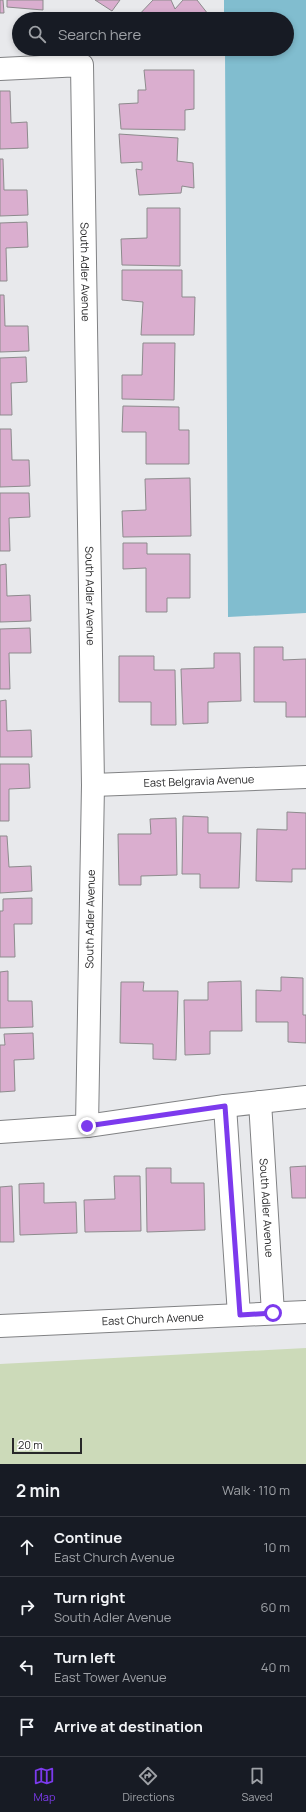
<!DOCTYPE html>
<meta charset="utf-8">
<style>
body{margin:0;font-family:Manrope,sans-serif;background:#242831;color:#f1f3f6}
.scale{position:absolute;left:12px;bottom:10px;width:70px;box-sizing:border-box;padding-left:4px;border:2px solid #282829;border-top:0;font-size:11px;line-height:14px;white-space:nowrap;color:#282829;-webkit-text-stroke:3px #fff;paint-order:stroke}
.stop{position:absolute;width:12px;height:12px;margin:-9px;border:3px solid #7c3aed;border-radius:50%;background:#fff}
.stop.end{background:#7c3aed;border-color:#fff;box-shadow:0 1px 4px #0008}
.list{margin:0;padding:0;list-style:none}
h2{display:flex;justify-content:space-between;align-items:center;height:52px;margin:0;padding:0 16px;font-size:17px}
h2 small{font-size:13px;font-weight:400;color:#9ea1a6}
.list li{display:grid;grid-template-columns:26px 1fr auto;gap:12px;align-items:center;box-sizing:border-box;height:60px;padding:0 16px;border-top:1px solid #363941}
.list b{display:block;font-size:15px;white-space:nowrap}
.list p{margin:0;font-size:13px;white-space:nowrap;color:#9ea1a6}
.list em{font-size:13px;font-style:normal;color:#9ea1a6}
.icon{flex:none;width:22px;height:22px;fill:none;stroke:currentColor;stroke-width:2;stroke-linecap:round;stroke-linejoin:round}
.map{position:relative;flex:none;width:306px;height:1464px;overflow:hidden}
.search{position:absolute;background:#171b24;box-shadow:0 2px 6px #0003;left:12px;right:12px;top:12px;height:44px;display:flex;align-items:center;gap:10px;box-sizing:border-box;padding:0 14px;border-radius:22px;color:#9ea1a6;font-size:15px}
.sheet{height:292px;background:#171b24}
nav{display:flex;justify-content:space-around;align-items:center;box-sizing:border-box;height:56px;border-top:1px solid #363941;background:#171b24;font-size:11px;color:#9ea1a6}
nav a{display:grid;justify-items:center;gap:2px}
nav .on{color:#7c3aed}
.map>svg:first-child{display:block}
</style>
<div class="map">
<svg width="306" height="1464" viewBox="0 0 306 1464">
<rect width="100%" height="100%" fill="#e8e9ec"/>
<polygon fill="#ccdab9" points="306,1348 306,1464 0,1464 0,1364"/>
<polygon fill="#81bdcf" points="224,0 306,0 306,613 228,617 225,49 287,49 287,19 224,19"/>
<g fill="#daaecf" stroke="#8d8b8d">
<polygon points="0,0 3,0 4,13 0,13"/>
<polygon points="7,0 43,0 43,10 7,7"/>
<polygon points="95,0 120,0 112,11"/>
<polygon points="153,0 171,0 175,9 183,0 197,0 208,14 203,19 135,19"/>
<polygon points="144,70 194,70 194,109 185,110 185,130 121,129 119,104 138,103 138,90 146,90"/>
<polygon points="0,91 10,91 11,123 27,122 28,148 0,149"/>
<polygon points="119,134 178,138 177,161 193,163 194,188 182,186 181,193 139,195 136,169 142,170 142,162 121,163"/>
<polygon points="0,159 3,159 4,190 27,190 28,215 0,216"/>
<polygon points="147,208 180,208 180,266 122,265 121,239 147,238"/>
<polygon points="27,222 28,247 6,248 7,281 0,281 0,223"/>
<polygon points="122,270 182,270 182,297 195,297 194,335 141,335 143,302 122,300"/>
<polygon points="0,295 4,295 5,326 28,326 29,351 0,352"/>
<polygon points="143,343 175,343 174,400 122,399 122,375 142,375"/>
<polygon points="26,357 27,382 11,383 12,415 0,415 0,358"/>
<polygon points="123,406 179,407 179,430 189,430 189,464 146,464 146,432 122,432"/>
<polygon points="0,429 11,429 12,460 29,460 30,486 0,487"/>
<polygon points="190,478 191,536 123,537 122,511 146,510 145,479"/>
<polygon points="0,493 29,493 30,517 9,518 10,551 0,551"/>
<polygon points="123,543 147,543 147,554 190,554 190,598 167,598 167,612 146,612 146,568 123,569"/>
<polygon points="6,564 7,596 30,595 31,621 0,622 0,565"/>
<polygon points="30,628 31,653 9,653 10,689 0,689 0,629"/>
<polygon points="254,647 283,647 283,660 306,659 306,717 286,717 286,702 254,702"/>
<polygon points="214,653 240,653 241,701 208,702 208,723 183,724 181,669 214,668"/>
<polygon points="119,656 154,656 154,670 175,670 176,725 151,725 151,702 119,702"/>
<polygon points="6,700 7,731 31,730 32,757 0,757 0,701"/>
<polygon points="0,764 29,764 30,788 9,789 9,821 0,821"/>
<polygon points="287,812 306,813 306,869 292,869 292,882 256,881 257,829 287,830"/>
<polygon points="183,816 208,817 208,833 241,833 239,888 200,888 200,874 182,874"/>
<polygon points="176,818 177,875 141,876 141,885 119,885 118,834 151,834 150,819"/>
<polygon points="0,836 7,836 9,867 31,866 32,891 0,893"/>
<polygon points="32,898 32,924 14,924 15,957 0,957 0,911 3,911 3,899"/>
<polygon points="8,971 8,1001 32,1001 33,1027 0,1028 0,972"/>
<polygon points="281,977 303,978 303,1015 306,1015 306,1043 288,1042 288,1022 256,1022 256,990 281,991"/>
<polygon points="241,981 242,1031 210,1031 210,1054 185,1055 184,1000 208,1000 208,982"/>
<polygon points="121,982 144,982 143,991 178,991 176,1060 153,1059 153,1044 120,1043"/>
<polygon points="33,1033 34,1059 14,1060 15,1091 0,1092 0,1045 5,1045 4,1034"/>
<polygon points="306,1166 306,1198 292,1198 290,1167"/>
<polygon points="146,1168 171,1168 171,1183 204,1183 205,1230 147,1232"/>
<polygon points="114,1176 140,1176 141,1231 85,1232 84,1200 115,1199"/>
<polygon points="44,1183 44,1203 76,1202 77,1233 20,1235 19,1184"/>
<polygon points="12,1186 14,1242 0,1242 0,1187"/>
</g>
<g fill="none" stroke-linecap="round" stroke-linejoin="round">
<defs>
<g id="street">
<path id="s1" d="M0,69L82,65L93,785L87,1126"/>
<path id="s2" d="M93,785L306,777"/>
<path id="s3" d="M260,1102L273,1313"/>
<polyline points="225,1106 239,1315"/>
<polyline points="0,1132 87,1126 225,1106 306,1097"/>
</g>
<g id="secondary">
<path id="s4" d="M0,1326L306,1312"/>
</g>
</defs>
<use href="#street" stroke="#818284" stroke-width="24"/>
<use href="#secondary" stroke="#818284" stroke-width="24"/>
<use href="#street" stroke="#fff" stroke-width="22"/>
<use href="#secondary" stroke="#fff" stroke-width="22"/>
</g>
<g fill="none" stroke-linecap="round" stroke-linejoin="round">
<polyline stroke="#7c3aed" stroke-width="5" points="87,1126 225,1106 240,1315 273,1313"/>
</g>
<g text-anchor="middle" stroke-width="3" stroke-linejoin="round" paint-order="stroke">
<g font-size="11" fill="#282829" stroke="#fff">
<text dy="4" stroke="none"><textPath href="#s1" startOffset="289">South Adler Avenue</textPath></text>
<text dy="4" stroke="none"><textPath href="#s1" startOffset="613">South Adler Avenue</textPath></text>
<text dy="4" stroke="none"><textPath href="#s2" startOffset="106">East Belgravia Avenue</textPath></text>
<text transform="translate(90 919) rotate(-89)" y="4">South Adler Avenue</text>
<text dy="4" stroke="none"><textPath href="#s3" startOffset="106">South Adler Avenue</textPath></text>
<text dy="4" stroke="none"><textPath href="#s4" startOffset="153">East Church Avenue</textPath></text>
</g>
</g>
</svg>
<div class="scale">20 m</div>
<div class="stop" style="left:273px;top:1313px"></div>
<div class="stop end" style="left:87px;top:1126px"></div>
<div class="search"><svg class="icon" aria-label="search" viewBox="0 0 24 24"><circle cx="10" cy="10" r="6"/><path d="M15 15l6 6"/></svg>Search here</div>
</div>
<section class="sheet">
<h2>2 min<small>Walk · 110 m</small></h2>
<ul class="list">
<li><svg class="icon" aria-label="ahead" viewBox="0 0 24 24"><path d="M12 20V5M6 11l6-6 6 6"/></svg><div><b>Continue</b><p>East Church Avenue</p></div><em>10 m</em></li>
<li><svg class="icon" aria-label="right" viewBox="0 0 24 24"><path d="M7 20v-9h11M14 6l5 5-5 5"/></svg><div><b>Turn right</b><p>South Adler Avenue</p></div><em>60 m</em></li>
<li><svg class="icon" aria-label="left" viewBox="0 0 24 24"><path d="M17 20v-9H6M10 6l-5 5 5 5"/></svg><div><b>Turn left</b><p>East Tower Avenue</p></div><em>40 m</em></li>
<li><svg class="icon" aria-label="arrive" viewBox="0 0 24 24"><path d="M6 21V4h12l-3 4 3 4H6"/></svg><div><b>Arrive at destination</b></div></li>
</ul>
</section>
<nav>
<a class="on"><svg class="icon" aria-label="map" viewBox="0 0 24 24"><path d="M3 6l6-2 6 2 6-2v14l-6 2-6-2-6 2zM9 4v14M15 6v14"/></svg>Map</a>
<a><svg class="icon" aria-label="directions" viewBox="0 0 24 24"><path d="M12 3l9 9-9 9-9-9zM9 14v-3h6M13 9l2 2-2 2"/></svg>Directions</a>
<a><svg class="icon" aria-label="saved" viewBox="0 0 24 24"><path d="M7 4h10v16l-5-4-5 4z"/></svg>Saved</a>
</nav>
